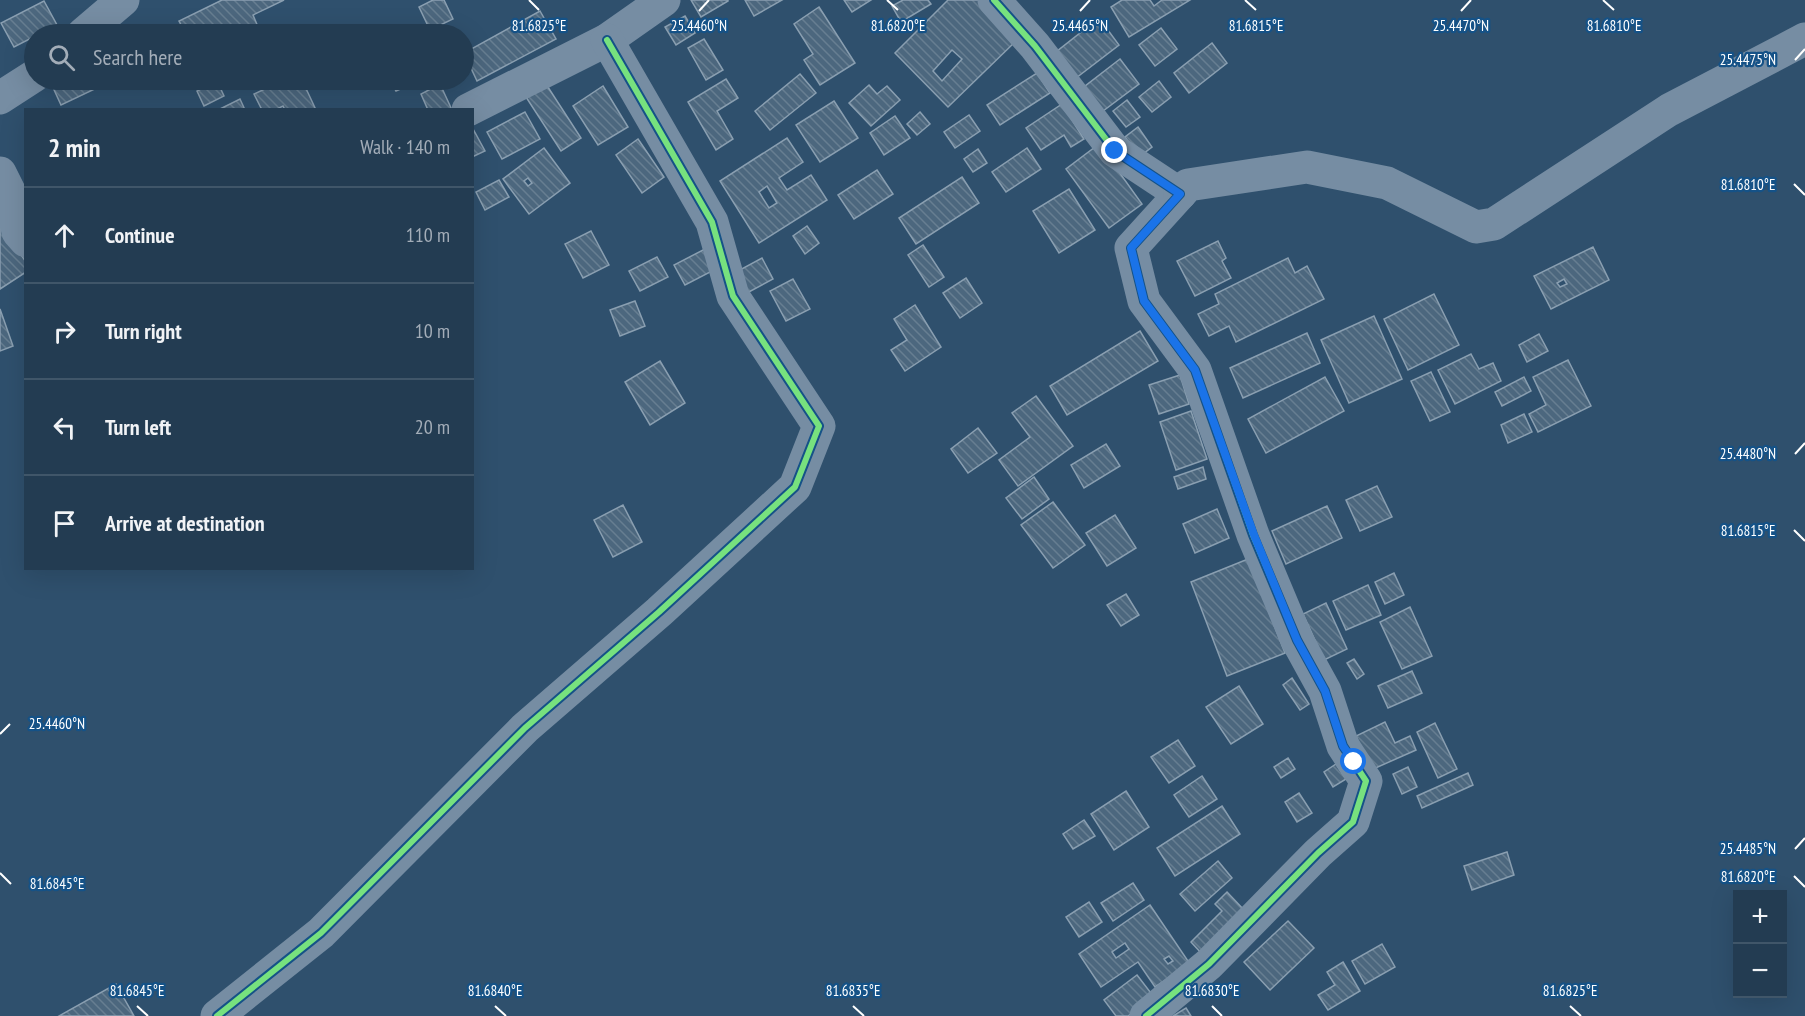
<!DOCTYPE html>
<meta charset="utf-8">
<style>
body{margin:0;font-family:"PT Sans Narrow",sans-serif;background:#2b4359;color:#f1f3f6}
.controls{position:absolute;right:18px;bottom:18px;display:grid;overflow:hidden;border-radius:0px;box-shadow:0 6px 24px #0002}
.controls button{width:54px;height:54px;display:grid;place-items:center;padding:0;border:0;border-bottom:2px solid #405669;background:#233c52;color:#f1f3f6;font:30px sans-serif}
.stop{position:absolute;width:18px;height:18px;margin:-14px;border:4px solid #1a73e8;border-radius:50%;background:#fff}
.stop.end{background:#1a73e8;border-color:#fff;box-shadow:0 2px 6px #0008}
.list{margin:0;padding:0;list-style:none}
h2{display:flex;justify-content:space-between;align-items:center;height:78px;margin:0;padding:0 24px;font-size:26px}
h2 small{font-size:20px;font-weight:400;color:#a3adb8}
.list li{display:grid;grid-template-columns:39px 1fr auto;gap:18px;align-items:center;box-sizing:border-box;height:96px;padding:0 24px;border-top:2px solid #405669}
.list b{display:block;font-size:22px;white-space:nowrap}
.list em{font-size:20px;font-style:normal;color:#a3adb8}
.icon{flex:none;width:33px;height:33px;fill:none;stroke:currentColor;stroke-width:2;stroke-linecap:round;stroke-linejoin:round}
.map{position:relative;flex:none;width:1805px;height:1016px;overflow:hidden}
.search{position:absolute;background:#233c52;box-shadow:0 6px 24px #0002;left:24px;top:24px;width:450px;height:66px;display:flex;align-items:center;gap:15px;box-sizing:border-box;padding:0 21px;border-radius:33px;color:#a3adb8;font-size:22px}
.panel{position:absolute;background:#233c52;box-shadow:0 6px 24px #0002;left:24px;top:108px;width:450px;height:462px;border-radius:0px}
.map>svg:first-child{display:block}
</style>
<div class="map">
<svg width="1805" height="1016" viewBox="0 0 1805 1016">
<defs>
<pattern id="building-back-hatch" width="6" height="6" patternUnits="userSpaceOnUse" patternTransform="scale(1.5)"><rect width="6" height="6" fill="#4c677e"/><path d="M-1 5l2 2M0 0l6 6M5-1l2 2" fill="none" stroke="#677e91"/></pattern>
</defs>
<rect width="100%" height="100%" fill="#2f506d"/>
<g fill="url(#building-back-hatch)" stroke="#8a9fb1" stroke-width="1.5" fill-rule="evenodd">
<polygon points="222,0 284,0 253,15 261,34 186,34 179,21"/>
<polygon points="433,0 444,0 453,19 430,30 419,7"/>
<polygon points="691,0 728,0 728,1 701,17"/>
<polygon points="745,0 782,0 754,16"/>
<polygon points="844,0 871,0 852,12"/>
<polygon points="903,0 928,0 931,4 901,22 892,6"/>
<path d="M948,0H982L1019,38L948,107L895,53ZM952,50L962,59L942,81L933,71Z"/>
<polygon points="1122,0 1150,0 1154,6 1162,0 1190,0 1129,37 1111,7"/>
<polygon points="44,1 57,25 14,47 1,23"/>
<polygon points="819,7 855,63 820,85 804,60 813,54 794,24"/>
<polygon points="540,11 556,39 477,81 464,53"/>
<polygon points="685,16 695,33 676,45 665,27"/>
<polygon points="1099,18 1119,45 1076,78 1056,52"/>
<polygon points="1161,28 1177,49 1155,66 1139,45"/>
<polygon points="704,39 723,70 706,80 688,48"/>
<polygon points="1212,43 1227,63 1189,93 1174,73"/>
<polygon points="1120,59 1139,84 1099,114 1080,90"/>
<polygon points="1037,73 1050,93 1000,125 987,105"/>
<polygon points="800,74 816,93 770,130 755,111"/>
<polygon points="726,79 738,98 717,111 733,139 716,150 688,102"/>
<polygon points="53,80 95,80 99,87 61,105 50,81"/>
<polygon points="232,80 256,80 236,89"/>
<polygon points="284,80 302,80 316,110 285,110 283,106 275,110 262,110 254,94"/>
<polygon points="390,80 421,80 396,91"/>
<polygon points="217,81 224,96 204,106 197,91"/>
<polygon points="544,81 581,138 561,151 524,94"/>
<polygon points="1159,81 1171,97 1152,112 1139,97"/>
<polygon points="440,84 452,110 428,110 421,94"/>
<polygon points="869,85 877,94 887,86 900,100 871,126 849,103"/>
<polygon points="603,86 628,127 598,145 573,106"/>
<polygon points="240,99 245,110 218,110"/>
<polygon points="1127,100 1140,117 1126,127 1113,111"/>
<polygon points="834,101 858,138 820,162 796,125"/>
<polygon points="1062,104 1084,139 1071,147 1064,135 1041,150 1026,128"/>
<polygon points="525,112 540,139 502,159 487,132"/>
<polygon points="920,112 930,124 917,135 907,124"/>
<polygon points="969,115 980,131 955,148 944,132"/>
<polygon points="895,116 910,138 884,155 870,133"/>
<polygon points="472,127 485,151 472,157"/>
<polygon points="1138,127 1152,147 1139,157 1125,137"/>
<path d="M787,138L803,162L779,178L787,190L811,175L827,200L759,243L720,181ZM767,186L777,203L769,208L759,192Z"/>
<polygon points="638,139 664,177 642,193 616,155"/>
<polygon points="1099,144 1142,204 1109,228 1066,169"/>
<path d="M544,148L570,183L529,214L503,179ZM528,178L532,183L528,186L524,181Z"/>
<polygon points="1027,148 1041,169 1006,192 992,172"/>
<polygon points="978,149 987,163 973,172 964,159"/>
<polygon points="877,170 893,194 854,219 838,195"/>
<polygon points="962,177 979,203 916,244 899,218"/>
<polygon points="499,180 509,197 485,210 476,192"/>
<polygon points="1069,189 1095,230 1059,253 1033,211"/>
<polygon points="0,224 26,262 26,272 0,289"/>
<polygon points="807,226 819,243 805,254 793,236"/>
<polygon points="591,231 609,265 583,278 565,244"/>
<polygon points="1218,241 1226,258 1222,261 1231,278 1195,296 1177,261"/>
<polygon points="923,245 944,277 929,287 908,255"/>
<path d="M1593,247L1609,280L1551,309L1534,276ZM1564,279L1567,284L1560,287L1557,283Z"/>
<polygon points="705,249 716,269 685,285 674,265"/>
<polygon points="657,257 668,277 640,291 629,271"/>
<polygon points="762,258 773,279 747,293 736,272"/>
<polygon points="1288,258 1295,273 1307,266 1324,299 1236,342 1229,326 1209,336 1198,314 1219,304 1215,294"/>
<polygon points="966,278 982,303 960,318 943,293"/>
<polygon points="793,279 810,309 786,321 770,291"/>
<polygon points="1434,294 1459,345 1408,370 1384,319"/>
<polygon points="635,301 645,326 620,336 610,310"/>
<polygon points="915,305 941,347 905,371 891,350 907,340 894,319"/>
<polygon points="0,309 13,346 0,351"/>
<polygon points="1374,316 1402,379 1349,403 1321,340"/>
<polygon points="1140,331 1158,361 1067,415 1050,386"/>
<polygon points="1307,333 1320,363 1243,398 1230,368"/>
<polygon points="1539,334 1548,351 1527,362 1519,345"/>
<polygon points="1471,354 1479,369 1493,363 1501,381 1455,404 1438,370"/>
<polygon points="1568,360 1591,406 1538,432 1529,414 1546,405 1533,377"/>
<polygon points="660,361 685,403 650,425 625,382"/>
<polygon points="1431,372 1450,412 1430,421 1411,381"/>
<polygon points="1180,375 1189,404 1159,414 1149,385"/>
<polygon points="1325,377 1344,411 1266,453 1248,419"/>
<polygon points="1524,377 1531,391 1502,406 1495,392"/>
<polygon points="1036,396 1073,446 1018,486 999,460 1030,437 1012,413"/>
<polygon points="1191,411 1207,459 1176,470 1160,422"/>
<polygon points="1524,414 1532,432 1508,443 1501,425"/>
<polygon points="978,428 997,453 968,473 951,449"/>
<polygon points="1106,444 1120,466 1084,488 1071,465"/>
<polygon points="1203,467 1206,479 1178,489 1174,477"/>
<polygon points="1034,477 1049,499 1022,519 1006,498"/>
<polygon points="1377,486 1392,517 1360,531 1346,500"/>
<polygon points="1053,502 1085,545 1053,568 1021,525"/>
<polygon points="623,505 642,542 613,557 594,520"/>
<polygon points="1327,506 1342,538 1286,564 1272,531"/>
<polygon points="1217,509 1229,538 1195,553 1183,524"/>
<polygon points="1115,515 1136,548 1107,566 1086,533"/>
<polygon points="1248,559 1285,653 1227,676 1191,582"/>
<polygon points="1394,573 1404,595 1385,604 1375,582"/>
<polygon points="1368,585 1381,615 1346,630 1333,601"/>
<polygon points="1126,594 1139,615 1121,626 1107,605"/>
<polygon points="1326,603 1347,649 1324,660 1303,614"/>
<polygon points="1410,607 1432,656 1402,669 1380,622"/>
<polygon points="1354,659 1364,674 1357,679 1347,663"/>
<polygon points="1412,671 1422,693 1388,708 1378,686"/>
<polygon points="1292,678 1309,704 1300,710 1283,685"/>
<polygon points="1239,686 1263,724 1231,744 1206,707"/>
<polygon points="1385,722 1395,743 1410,736 1416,750 1371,770 1356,736"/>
<polygon points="1435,723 1457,769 1438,778 1417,732"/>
<polygon points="1178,740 1195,766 1169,783 1151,757"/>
<polygon points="1288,758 1295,769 1281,778 1274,767"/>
<polygon points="1336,764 1346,779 1333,787 1324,772"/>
<polygon points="1408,767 1417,787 1402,794 1393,774"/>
<polygon points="1468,773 1473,785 1422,808 1417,796"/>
<polygon points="1202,776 1217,799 1189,817 1174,795"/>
<polygon points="1126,791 1149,827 1114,850 1091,814"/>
<polygon points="1299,793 1312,813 1297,822 1285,802"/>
<polygon points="1222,806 1240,834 1175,876 1157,848"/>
<polygon points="1084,820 1095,836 1073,849 1063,834"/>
<polygon points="1507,852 1514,875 1472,890 1464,866"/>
<polygon points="1218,861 1232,878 1195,911 1180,894"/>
<polygon points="1133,883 1144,900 1113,921 1101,903"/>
<polygon points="1227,892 1245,911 1202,954 1191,942 1222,911 1215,904"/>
<polygon points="1089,902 1102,922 1079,937 1066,917"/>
<path d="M1150,905L1190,964L1155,987L1138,962L1101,987L1079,954ZM1125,943L1129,949L1116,958L1112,952ZM1169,956L1173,961L1168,964L1164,959Z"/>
<polygon points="1288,921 1314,948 1270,990 1244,962"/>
<polygon points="1382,944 1395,967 1365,984 1352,961"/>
<polygon points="1343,962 1360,991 1328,1010 1318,995 1335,985 1327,972"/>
<polygon points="1137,975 1154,997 1128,1016 1116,1016 1104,1000"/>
<polygon points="116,984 134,1016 59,1016"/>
<polygon points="1186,1008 1191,1016 1173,1016"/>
</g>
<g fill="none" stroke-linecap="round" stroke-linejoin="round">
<g stroke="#768da3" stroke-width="33">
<polyline points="994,0 1035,46 1115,151 1180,194 1131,248 1144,301 1195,370 1253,535 1297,640 1325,691 1343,746 1366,781 1353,822 1318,853 1209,964 1146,1016"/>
<polyline points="83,34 123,0"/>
<polyline points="0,98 34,76"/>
<polyline points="468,110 607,40 664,0"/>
<polyline points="0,173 10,193 18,232 26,241"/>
<polyline points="1180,194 1188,185 1307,167 1387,183 1476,227 1494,224 1669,110 1805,39"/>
<polyline points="217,1016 321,933 525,728 659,612 795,487 819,426 733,296 712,222 607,40"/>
</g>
<defs>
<g id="cycleway">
<polyline points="994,0 1035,46 1115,151 1180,194 1131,248 1144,301 1195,370 1253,535 1297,640 1325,691 1343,746 1366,781 1353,822 1318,853 1209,964 1146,1016"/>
<polyline points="217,1016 321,933 525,728 659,612 795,487 819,426 733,296 712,222 607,40"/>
</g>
</defs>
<use href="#cycleway" stroke="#155287" stroke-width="10"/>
<use href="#cycleway" stroke="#77e17e" stroke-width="6"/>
</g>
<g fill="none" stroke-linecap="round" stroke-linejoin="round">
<polyline stroke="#1a73e8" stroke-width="8" points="1115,151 1180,194 1131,248 1144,301 1195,370 1254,535 1297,640 1325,691 1343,746 1354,762"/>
</g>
<path fill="none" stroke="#fff" stroke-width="2" d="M529,0L539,10M887,0L898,10M1245,0L1256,10M1603,0L1614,10M699,11L709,0M1080,11L1090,0M1461,11L1471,0M1795,60L1805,49M1794,184L1805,195M1795,454L1805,443M1794,530L1805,541M0,734L10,724M1795,849L1805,838M0,873L11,884M1794,876L1805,887M137,1006L148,1016M495,1006L506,1016M853,1006L864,1016M1212,1006L1222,1016M1570,1006L1581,1016"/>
<g font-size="15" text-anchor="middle" fill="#fff" stroke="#155287" stroke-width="4.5" stroke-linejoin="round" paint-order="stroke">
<text x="898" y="31">81.6820°E</text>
<text x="1256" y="31">81.6815°E</text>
<text x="1614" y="31">81.6810°E</text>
<text x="539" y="31">81.6825°E</text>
<text x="1080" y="31">25.4465°N</text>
<text x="699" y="31">25.4460°N</text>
<text x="1461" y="31">25.4470°N</text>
<text x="1748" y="65">25.4475°N</text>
<text x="1748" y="190">81.6810°E</text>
<text x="1748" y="459">25.4480°N</text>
<text x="1748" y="536">81.6815°E</text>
<text x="57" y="729">25.4460°N</text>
<text x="1748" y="854">25.4485°N</text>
<text x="1748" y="882">81.6820°E</text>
<text x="57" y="889">81.6845°E</text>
<text x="137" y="996">81.6845°E</text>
<text x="495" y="996">81.6840°E</text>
<text x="853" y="996">81.6835°E</text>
<text x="1212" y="996">81.6830°E</text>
<text x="1570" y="996">81.6825°E</text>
</g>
</svg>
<div class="controls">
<button>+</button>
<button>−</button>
</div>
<div class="stop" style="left:1354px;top:762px"></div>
<div class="stop end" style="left:1115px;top:151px"></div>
<div class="search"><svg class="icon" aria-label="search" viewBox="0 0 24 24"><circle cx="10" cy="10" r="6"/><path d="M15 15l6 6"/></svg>Search here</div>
<section class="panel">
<h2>2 min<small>Walk · 140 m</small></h2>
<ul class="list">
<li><svg class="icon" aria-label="ahead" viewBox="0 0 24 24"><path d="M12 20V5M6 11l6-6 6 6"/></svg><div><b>Continue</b></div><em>110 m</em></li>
<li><svg class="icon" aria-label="right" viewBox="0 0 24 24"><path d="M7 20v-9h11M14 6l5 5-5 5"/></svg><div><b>Turn right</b></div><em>10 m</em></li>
<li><svg class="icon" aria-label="left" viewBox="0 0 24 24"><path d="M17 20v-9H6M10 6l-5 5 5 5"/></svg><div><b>Turn left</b></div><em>20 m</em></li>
<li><svg class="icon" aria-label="arrive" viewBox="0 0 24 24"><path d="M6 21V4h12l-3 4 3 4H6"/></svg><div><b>Arrive at destination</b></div></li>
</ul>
</section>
</div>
